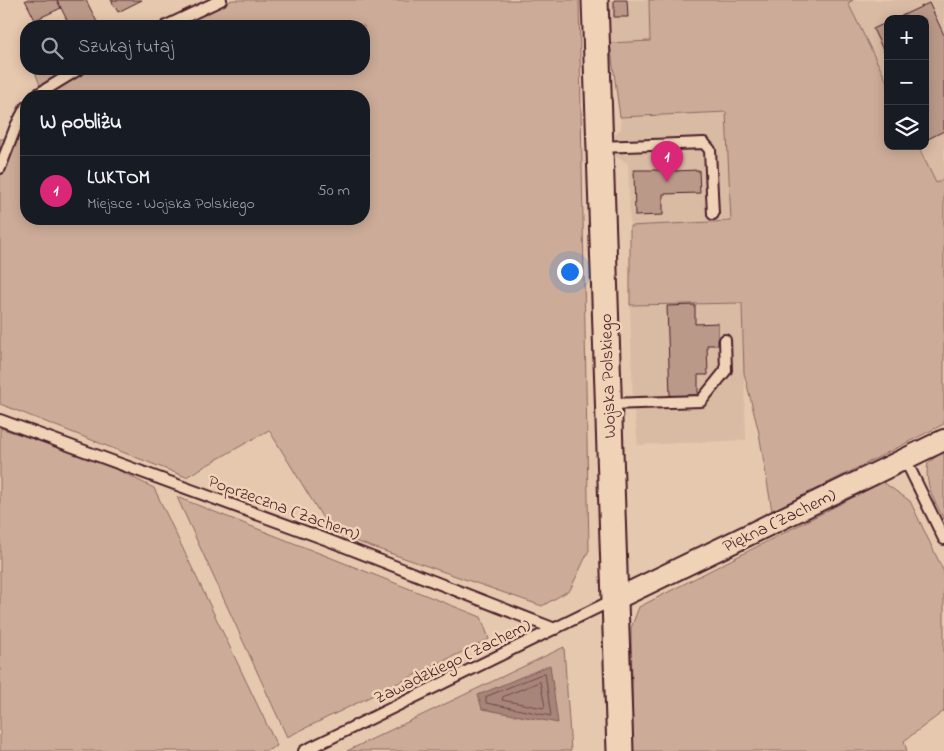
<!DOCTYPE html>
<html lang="pl">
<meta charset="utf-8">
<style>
body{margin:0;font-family:"Indie Flower",sans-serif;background:#20242c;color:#f1f3f6}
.controls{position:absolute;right:15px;top:15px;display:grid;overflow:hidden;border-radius:10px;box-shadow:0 2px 12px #0003}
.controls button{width:45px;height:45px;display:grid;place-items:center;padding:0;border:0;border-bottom:1px solid #363941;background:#171b24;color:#f1f3f6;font:25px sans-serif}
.you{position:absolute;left:569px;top:271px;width:18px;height:18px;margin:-12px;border:4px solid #fff;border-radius:50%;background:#1a73e8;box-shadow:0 0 0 8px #1a73e833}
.badge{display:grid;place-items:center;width:32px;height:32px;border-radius:50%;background:#db2777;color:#fff;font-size:16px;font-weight:700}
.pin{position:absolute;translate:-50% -41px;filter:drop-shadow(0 1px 2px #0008)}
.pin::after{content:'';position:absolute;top:26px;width:18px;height:15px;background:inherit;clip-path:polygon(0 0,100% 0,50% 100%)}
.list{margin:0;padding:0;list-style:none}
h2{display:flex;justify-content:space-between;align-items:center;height:65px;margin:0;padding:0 20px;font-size:21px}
h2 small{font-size:16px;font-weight:400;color:#9ea1a6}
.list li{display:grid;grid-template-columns:32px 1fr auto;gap:15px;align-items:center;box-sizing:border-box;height:70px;padding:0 20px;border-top:1px solid #363941}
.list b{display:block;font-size:19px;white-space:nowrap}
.list p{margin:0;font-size:16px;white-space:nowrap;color:#9ea1a6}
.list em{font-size:16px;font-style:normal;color:#9ea1a6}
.icon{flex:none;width:28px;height:28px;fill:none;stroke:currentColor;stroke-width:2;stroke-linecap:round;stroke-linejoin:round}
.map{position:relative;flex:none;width:944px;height:751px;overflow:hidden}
.search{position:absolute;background:#171b24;box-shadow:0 2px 12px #0003;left:20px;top:20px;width:350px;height:55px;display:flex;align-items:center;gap:12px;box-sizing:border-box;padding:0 18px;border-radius:20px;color:#9ea1a6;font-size:19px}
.panel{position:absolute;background:#171b24;box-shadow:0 2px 12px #0003;left:20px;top:90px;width:350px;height:135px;border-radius:20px}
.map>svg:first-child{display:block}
</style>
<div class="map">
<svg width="944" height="751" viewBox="0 0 944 751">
<rect width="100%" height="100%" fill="#e6c8ae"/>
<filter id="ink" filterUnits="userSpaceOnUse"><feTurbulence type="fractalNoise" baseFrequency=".02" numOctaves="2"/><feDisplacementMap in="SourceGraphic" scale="10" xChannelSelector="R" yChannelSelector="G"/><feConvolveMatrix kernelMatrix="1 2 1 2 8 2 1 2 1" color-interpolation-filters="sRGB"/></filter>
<g filter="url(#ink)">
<g fill="#d9baa3">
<polygon points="608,0 649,0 650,42 610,43"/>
<polygon points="853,0 944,0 944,179 935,183 917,146 925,146 925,19 888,19 888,86 848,3"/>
<polygon points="726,112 731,221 630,226 628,163 616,157 615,134 621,129 620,117"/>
<polygon points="742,303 746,440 638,445 633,402 630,305"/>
</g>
<g fill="#ccac98" stroke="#8b6662">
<polygon points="232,0 579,0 589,550 570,590 542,606 332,533 269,430 186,477 0,404 0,139 20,138 26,132 26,219 364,219 364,96 44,96 34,69 80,69 82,71 86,69 364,69 364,26 177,26"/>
<polygon points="649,0 853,0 848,3 888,84 888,146 918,146 936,183 944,179 944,424 772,511 759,433 744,373 742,303 630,305 630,226 731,221 726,112 620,117 610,43 650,41"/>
<polygon points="0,428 100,461 154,488 277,746 266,751 0,751"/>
<path d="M944,450V519C934,500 924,484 928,463Z"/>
<polygon points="883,482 910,501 944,572 944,711 904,741 907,751 633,751 631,628 639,607"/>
<polygon points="177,497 481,617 489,639 287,737"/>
<polygon points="564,647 571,751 347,751"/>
</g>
<polygon fill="#a88579" stroke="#825c5a" points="550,665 558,723 482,709 478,695"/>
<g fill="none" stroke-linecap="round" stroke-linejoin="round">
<g stroke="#70484a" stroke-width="1">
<polygon points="545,673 551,716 486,703 486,697"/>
<polygon points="540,682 545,706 543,708 502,700 503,697"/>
</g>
</g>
<g fill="#bb9989" stroke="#4a1f2b">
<polygon points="25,0 57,0 61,8 35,20"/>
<polygon points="57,0 86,0 99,26 70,26"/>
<polygon points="111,0 142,0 118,12"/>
<polygon points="614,0 627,0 628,17 614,17"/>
<polygon points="929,3 944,35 944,131 926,140 925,19 895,19"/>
<polygon points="888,22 888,60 873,29"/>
<polygon points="674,161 675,171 699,170 700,193 663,194 663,215 635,216 634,170 661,170 661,162"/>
<polygon points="695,305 695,324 718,323 718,345 707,345 708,375 698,375 698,395 670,396 667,306"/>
</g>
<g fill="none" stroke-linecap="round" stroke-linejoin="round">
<defs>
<g id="service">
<polyline points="166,26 221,0"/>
<polyline points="35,96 79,69"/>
<polyline points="600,147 704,143 710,150 713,214"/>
<polyline points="0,168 16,126 26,107"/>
<polyline points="609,404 701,401 726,370 725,340"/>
<polyline points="0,420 325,539 555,629"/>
<polyline points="905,459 944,539"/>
<polyline points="304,751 613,600"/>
</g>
<polyline id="minor" points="614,600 944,440"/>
<polyline id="tertiary" points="595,0 620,751"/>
</defs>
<use href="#service" stroke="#4a1f2b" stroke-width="14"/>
<use href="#minor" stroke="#4a1f2b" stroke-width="24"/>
<use href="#tertiary" stroke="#4a1f2b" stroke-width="29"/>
<use href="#service" stroke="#f0d3b6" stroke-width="10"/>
<use href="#minor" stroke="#f0d3b6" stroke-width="20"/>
<use href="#tertiary" stroke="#f0d3b6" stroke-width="25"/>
</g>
</g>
<g text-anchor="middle" stroke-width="5" stroke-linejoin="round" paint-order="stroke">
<g font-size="18" fill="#4a1f2b" stroke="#f0d3b6">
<text transform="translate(607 376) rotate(-92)" y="6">Wojska Polskiego</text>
<text transform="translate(284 507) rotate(20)" y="6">Poprzeczna (Zachem)</text>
<text transform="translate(779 520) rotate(-26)" y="6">Piękna (Zachem)</text>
<text transform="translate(452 661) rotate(-26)" y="6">Zawadzkiego (Zachem)</text>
</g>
</g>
</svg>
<div class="controls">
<button>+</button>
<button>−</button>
<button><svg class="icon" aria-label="layers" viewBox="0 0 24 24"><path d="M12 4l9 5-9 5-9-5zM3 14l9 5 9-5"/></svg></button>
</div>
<div class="you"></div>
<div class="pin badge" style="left:667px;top:182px">1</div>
<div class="search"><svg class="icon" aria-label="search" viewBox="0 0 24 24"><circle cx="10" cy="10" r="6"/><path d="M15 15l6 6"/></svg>Szukaj tutaj</div>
<section class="panel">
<h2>W pobliżu<small></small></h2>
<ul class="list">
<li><span class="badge">1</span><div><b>LUKTOM</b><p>Miejsce · Wojska Polskiego</p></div><em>50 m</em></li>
</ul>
</section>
</div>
